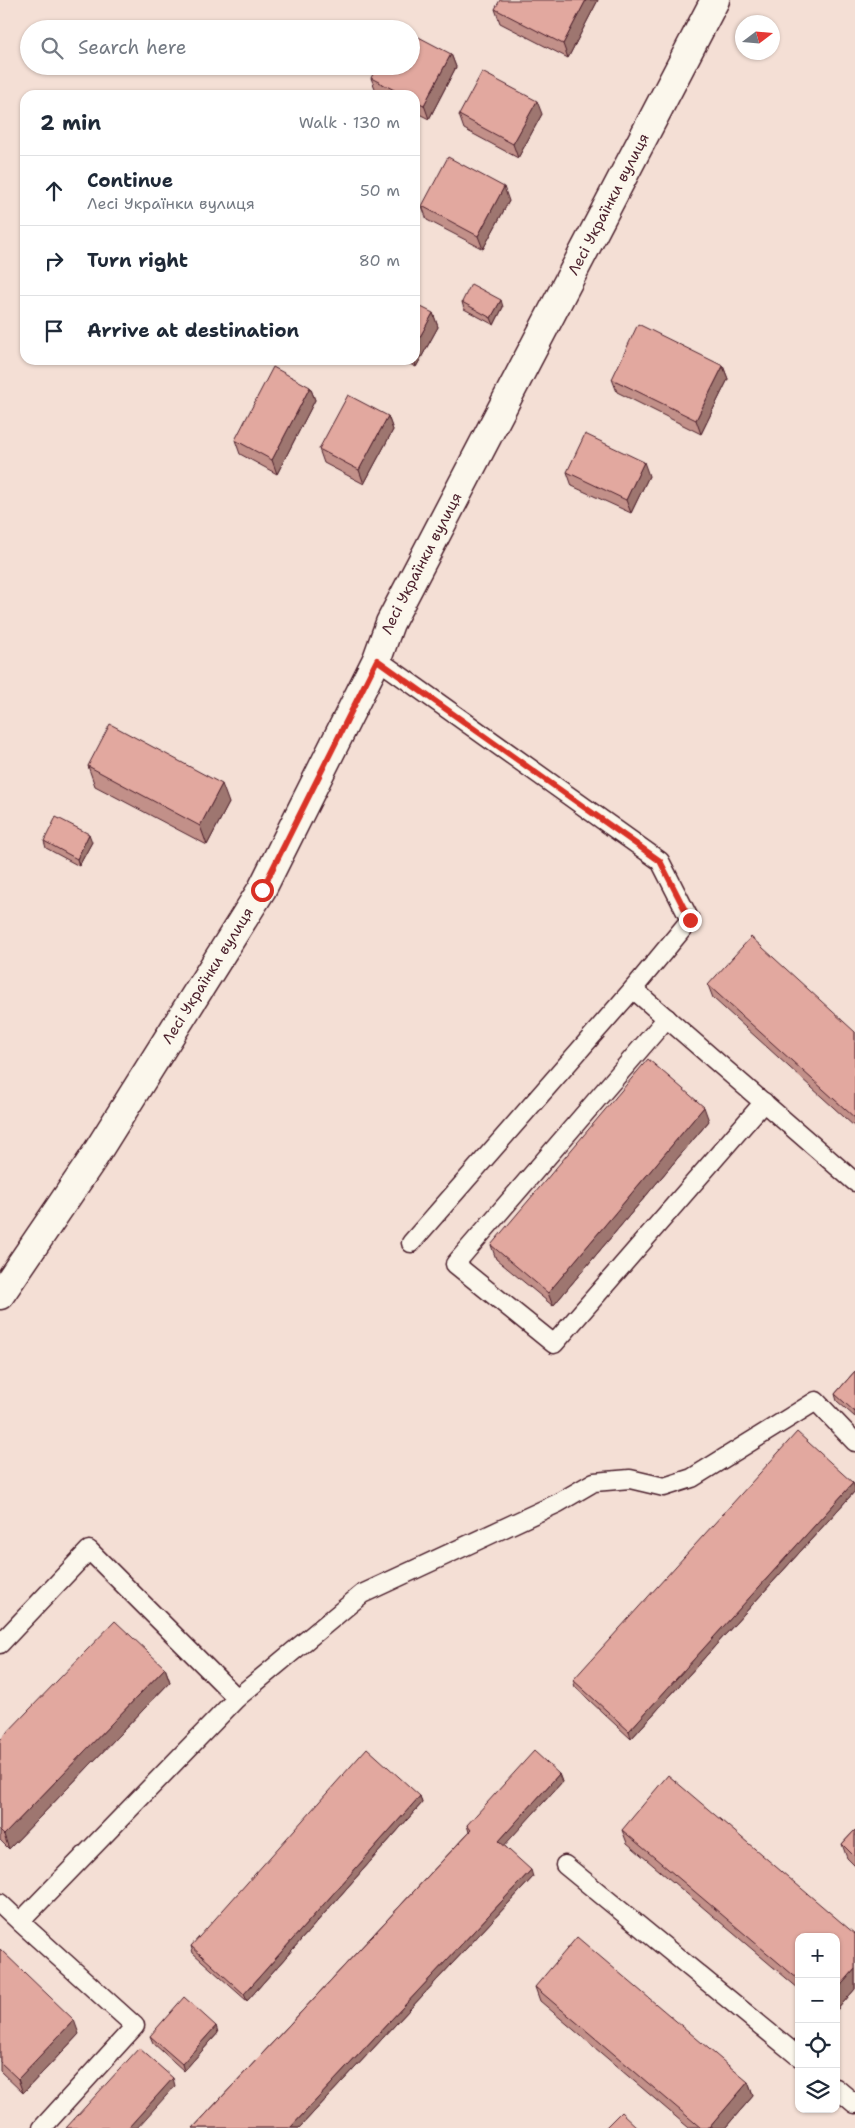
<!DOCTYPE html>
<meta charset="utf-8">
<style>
body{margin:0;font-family:"Shantell Sans",sans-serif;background:#f6f6f7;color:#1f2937}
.controls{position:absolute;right:15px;bottom:15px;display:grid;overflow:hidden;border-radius:10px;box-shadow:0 1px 4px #0004}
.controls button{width:45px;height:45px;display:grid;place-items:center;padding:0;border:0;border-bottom:1px solid #e0e1e3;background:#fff;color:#1f2937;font:25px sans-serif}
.compass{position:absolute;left:735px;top:15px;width:45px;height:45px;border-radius:50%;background:#fff;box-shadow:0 1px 4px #0004;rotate:74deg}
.stop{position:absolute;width:15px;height:15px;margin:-11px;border:4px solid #d93025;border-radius:50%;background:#fff}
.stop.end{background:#d93025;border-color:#fff;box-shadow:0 1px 5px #0008}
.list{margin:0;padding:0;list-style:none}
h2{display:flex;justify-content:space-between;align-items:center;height:65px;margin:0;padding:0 20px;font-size:21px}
h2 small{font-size:16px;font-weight:400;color:#747a83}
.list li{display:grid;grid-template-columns:32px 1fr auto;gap:15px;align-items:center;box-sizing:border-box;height:70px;padding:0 20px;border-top:1px solid #e0e1e3}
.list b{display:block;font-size:19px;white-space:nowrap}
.list p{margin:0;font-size:16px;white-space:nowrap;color:#747a83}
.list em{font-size:16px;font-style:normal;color:#747a83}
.icon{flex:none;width:28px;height:28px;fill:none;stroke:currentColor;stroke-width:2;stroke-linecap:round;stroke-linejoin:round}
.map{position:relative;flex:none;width:855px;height:2128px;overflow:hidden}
.search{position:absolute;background:#fff;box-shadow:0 1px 4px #0004;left:20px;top:20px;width:400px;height:55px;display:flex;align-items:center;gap:12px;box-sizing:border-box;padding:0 18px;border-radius:28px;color:#747a83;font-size:19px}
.panel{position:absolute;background:#fff;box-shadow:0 1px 4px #0004;left:20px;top:90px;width:400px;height:275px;border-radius:15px}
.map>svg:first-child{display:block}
</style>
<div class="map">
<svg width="855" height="2128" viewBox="0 0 855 2128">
<rect width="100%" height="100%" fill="#f4dfd5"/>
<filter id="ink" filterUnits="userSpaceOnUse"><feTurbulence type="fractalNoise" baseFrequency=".02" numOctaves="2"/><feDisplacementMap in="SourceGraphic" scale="10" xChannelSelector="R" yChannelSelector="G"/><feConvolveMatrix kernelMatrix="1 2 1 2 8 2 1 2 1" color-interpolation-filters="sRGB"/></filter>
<g filter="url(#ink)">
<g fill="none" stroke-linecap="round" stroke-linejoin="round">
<defs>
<g id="lane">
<polyline points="377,659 660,861 690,920 633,989"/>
<polyline points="667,1018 455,1264 554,1344 764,1102"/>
<polyline points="411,1243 633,989 855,1182"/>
<polyline points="0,1644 89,1550 237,1698 20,1922 0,1903"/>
<polyline points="237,1698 362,1594 558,1503 594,1482 630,1479 664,1487 692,1478 816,1401 855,1442"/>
<polyline points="565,1865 799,2057"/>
<polyline points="20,1922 135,2026 42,2128"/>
<polyline points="836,2088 855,2104"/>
</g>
<g id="street">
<path id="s1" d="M0,1295L92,1160L262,889L377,659L390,623L715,0"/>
</g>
</defs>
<use href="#lane" stroke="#4a1f2b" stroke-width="21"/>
<use href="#street" stroke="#4a1f2b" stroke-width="31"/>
<use href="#lane" stroke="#fbf7ec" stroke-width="18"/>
<use href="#street" stroke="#fbf7ec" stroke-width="28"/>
</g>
<g fill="#c29089" stroke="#4a1f2b">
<polygon points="598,0 568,58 500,23 495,9"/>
<polygon points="451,54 456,67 429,119 415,112 415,95 383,95 376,91 371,78"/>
<polygon points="542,114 518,158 464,129 459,115"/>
<polygon points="509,201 483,249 427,220 422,206"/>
<polygon points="462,302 503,307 494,325 464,309"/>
<polygon points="433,313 438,327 416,367 402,360 415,360"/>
<polygon points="723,366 728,379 701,434 617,392 612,379"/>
<polygon points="310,387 315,400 277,474 240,454 235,440"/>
<polygon points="388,416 393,430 364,484 324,463 319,449"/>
<polygon points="567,472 649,476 631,513 572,486"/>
<polygon points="88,766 229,803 207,845 95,786"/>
<polygon points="44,841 92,842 79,866 46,848"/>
<polygon points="708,985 855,1032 855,1127 713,998"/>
<polygon points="709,1121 553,1306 496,1259 491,1245"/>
<polygon points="855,1371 855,1417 837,1401 835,1394"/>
<polygon points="853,1483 855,1488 855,1491 631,1739 575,1687 573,1680"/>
<polygon points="165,1668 170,1682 9,1849 0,1840 0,1740"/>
<polygon points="559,1774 562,1782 504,1845 533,1877 299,2128 193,2128 469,1832 467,1825"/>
<polygon points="420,1796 422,1803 247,2001 193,1953 191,1946"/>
<polygon points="622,1830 855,1934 855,1989 836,2011 799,1937 799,1989 627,1843"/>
<polygon points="855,1830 855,1866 847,1858 842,1844"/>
<polygon points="0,1949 79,2034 23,2093 0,2071"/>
<polygon points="535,1987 748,2082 753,2096 725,2128 689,2128 540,2001"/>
<polygon points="216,2026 218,2033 184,2071 153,2043 150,2036"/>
</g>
<g fill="#9e766f" stroke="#4a1f2b">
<polygon points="586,0 598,0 568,58 563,44"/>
<polygon points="451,54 456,67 429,119 424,105"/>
<polygon points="537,101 542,114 518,158 513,144"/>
<polygon points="504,187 509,201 483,249 478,236"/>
<polygon points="501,300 503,307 494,325 491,318"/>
<polygon points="433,313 438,327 416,367 414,360 415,360 415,346"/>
<polygon points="723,366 728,379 701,434 696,420"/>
<polygon points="310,387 315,400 277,474 272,460"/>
<polygon points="388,416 393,430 364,484 359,470"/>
<polygon points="644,462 649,476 631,513 626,500"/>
<polygon points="222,784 229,803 207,845 200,826"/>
<polygon points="89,834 92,842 79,866 77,859"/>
<polygon points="704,1107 709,1121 553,1306 548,1293"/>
<polygon points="853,1483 855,1488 855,1491 631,1739 629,1731"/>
<polygon points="165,1668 170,1682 9,1849 4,1835"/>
<polygon points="559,1774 562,1782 502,1848 499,1841"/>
<polygon points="420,1796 422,1803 247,2001 244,1994"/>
<polygon points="531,1870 533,1877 299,2128 290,2128"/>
<polygon points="855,1969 855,1989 836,2011 836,1991"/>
<polygon points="74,2020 79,2034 23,2093 18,2079"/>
<polygon points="216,2026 218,2033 184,2071 182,2064"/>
<polygon points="173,2078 175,2086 137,2128 128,2128"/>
<polygon points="748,2082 753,2096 725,2128 709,2128"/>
</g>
<g fill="#e2a89f" stroke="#4a1f2b">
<polygon points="500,0 586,0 563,44 495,9"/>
<polygon points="398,26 404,29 397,29"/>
<polygon points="411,33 451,54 424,105 415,101 415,95 404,95 371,78 377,66 411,66"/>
<polygon points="482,72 537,101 513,144 459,115"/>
<polygon points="448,157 504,187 478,236 422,206"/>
<polygon points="471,284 501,300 491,318 462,302"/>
<polygon points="415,304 433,313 415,346"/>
<polygon points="638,324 723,366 696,420 612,379"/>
<polygon points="273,367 310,387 272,460 235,440"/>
<polygon points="348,395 388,416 359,470 319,449"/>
<polygon points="585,434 644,462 626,500 567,472"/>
<polygon points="110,724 222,784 200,826 88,766"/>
<polygon points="56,817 89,834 77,859 44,841"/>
<polygon points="751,937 855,1032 855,1118 708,985"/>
<polygon points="648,1059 704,1107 548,1293 491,1245"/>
<polygon points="855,1371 855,1412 835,1394"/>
<polygon points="797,1432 853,1483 629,1731 573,1680"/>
<polygon points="115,1621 165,1668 4,1835 0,1831 0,1740"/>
<polygon points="367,1748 420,1796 244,1994 191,1946"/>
<polygon points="534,1751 559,1774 499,1841 531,1870 290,2128 193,2128 471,1830 467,1825"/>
<polygon points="668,1775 855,1934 855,1969 836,1991 836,1937 799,1937 799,1980 622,1830"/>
<polygon points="855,1830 855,1857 842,1844"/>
<polygon points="577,1937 748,2082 709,2128 701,2128 535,1987"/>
<polygon points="0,1949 74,2020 18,2079 0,2062"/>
<polygon points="184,1997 216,2026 182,2064 150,2036"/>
<polygon points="139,2048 173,2078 128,2128 66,2128"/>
<polygon points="621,2112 638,2128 605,2128"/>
</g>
</g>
<g fill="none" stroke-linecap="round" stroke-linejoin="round" filter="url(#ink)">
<polyline stroke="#d93025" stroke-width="6" points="262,890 377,660 660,861 690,920"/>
</g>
<g text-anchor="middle" stroke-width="5" stroke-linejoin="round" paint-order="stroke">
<g font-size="15" fill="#4a1f2b" stroke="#fbf7ec">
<text dy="5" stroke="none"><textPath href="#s1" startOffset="1251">Лесі Українки вулиця</textPath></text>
<text dy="5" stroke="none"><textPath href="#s1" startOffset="846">Лесі Українки вулиця</textPath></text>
<text dy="5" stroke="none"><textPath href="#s1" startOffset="381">Лесі Українки вулиця</textPath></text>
</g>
</g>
</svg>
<div class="controls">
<button>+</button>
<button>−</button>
<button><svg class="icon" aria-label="locate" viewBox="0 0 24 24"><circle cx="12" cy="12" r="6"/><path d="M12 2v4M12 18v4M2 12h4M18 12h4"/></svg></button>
<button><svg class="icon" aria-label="layers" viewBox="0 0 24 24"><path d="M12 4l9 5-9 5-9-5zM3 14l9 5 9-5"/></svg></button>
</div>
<svg class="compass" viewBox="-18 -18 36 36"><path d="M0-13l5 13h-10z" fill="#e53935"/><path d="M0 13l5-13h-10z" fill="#747a83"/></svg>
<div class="stop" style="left:262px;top:890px"></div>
<div class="stop end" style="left:690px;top:920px"></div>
<div class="search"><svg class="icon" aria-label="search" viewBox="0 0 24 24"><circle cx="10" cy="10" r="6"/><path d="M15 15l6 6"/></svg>Search here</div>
<section class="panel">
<h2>2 min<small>Walk · 130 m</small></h2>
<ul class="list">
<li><svg class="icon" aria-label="ahead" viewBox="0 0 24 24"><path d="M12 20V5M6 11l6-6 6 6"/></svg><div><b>Continue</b><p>Лесі Українки вулиця</p></div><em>50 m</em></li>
<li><svg class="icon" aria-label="right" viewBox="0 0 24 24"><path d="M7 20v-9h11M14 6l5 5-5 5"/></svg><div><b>Turn right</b></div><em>80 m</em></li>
<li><svg class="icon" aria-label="arrive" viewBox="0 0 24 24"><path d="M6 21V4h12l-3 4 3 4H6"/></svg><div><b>Arrive at destination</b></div></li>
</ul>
</section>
</div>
